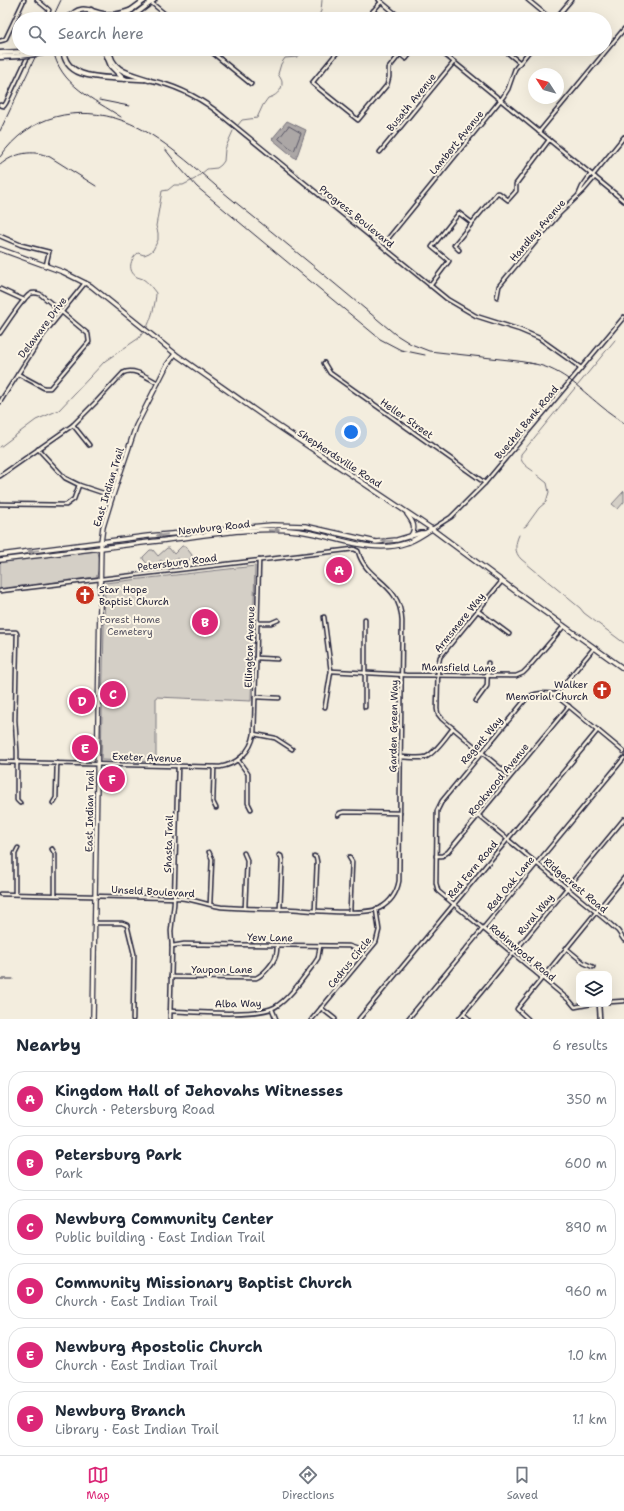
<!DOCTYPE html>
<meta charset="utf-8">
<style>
body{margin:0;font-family:"Shantell Sans",sans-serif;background:#f2f2f3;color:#1f2937}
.controls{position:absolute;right:12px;bottom:12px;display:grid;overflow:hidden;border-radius:8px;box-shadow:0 4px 16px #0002}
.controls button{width:36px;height:36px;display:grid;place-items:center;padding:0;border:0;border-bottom:1px solid #e0e1e3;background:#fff;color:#1f2937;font:20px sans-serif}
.compass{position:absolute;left:528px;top:68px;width:36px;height:36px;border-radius:50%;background:#fff;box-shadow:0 4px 16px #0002;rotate:306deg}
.you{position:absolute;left:351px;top:432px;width:14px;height:14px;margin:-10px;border:3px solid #fff;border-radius:50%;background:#1a73e8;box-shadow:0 0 0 6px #1a73e833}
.badge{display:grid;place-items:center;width:26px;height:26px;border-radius:50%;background:#db2777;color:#fff;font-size:13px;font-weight:700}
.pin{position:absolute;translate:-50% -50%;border:2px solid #fff;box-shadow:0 1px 4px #0006}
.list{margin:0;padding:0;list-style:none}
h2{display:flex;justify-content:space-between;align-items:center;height:52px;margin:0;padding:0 16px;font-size:17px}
h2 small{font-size:13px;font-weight:400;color:#747a83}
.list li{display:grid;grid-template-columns:26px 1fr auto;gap:12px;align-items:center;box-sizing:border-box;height:56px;margin:0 8px 8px;padding:0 8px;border:1px solid #e0e1e3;border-radius:16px}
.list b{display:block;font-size:15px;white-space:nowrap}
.list p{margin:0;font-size:13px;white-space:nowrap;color:#747a83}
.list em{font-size:13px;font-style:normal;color:#747a83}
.icon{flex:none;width:22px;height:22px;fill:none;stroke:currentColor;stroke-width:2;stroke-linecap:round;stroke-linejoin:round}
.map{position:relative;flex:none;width:624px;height:1019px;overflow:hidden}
.search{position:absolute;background:#fff;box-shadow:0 4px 16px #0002;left:12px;right:12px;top:12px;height:44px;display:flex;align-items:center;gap:10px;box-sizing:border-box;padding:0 14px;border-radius:22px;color:#747a83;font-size:15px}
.sheet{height:436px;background:#fff}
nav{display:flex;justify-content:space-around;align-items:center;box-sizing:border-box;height:56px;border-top:1px solid #e0e1e3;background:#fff;font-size:11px;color:#747a83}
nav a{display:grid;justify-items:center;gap:2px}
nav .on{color:#db2777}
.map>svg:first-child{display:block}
</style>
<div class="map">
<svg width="624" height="1019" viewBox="0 0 624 1019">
<rect width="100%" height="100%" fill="#f3edde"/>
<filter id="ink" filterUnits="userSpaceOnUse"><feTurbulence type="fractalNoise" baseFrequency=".025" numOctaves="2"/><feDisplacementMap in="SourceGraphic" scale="8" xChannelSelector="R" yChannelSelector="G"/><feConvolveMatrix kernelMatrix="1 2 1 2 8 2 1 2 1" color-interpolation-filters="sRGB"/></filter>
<g filter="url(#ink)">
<g fill="#d4cfc6" stroke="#7b7880">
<polygon points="624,491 624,502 618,509 612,504"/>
<polygon points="182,546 185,546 192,555 192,557 185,564 177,558 169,566 167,566 161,560 152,568 151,568 143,559 143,557 150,550 153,550 158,556 167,548 169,548 174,554"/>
<path d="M96,551C100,556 100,572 96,577L0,589V562Z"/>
<polygon points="255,566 251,701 156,697 156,762 101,760 105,583"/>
</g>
<polygon fill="#aca7a6" stroke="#75727b" points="287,121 306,130 296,159 272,139"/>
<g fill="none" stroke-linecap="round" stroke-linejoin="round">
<polygon stroke="#595766" stroke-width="1" points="289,126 301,133 294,151 279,139"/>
<g stroke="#75727b" stroke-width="1">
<polyline points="317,19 321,11 322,0"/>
<path d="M238,125L242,120L257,118L263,105L268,98C274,97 283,91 282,82C282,80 279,76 278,74L281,64L285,58L297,57L308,49"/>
<path d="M146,329C151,321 156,302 156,293C152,288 148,282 143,279C141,278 139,278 137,277C127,271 130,259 138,253L144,255L149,253L153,250L158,240V233L156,226L162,191L168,190L174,185H183L195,179L207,169L217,168L221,165L224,161L225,149L233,131"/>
<polyline points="578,385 615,340"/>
<polyline points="0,447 36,420 59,410 105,361 139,338 144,331"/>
<path d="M533,471C528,467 519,463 521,454L575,388"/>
<polyline points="524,527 526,526 539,508 546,502 549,492 547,483 537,475"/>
<path d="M519,535C515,544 514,552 521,559L580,608L584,613L624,643"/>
</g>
<defs>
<g id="street">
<polyline points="37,0 49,10 46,19"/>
<polyline points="148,0 171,19"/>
<polyline points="379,0 402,19"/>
<polyline points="528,0 551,19"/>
<polyline points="373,11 384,19"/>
<polyline points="366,19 381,2"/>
<polyline points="555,19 571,0"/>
<polyline points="0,41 4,40 6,38 24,0"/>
<polyline points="208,49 251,84"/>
<polyline points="340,49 312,83 358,120 387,85 389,77 389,68 400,54"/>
<polyline points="394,49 406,59 414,49"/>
<polyline points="438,49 624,201"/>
<polyline points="503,49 519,62"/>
<polyline points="125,79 144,80"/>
<path d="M149,80C174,85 195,95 215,110L447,299L476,316L520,330L539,338L581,368"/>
<polyline points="0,105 4,106 6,103 29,54"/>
<polyline points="539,132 624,29"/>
<polyline points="380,152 454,62"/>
<polyline points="593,175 624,137"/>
<polyline points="579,194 582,187 591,174"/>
<polyline points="0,236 21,245 49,252 46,265"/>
<polyline points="386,241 503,97 508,89 515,69 531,49"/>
<polyline points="459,250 454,245 472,223"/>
<polyline points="430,286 449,261 432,247 459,213 472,223 497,193 499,193 508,200 516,191 516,184 549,140"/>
<polyline points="0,289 24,300"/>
<polyline points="497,297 499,286 539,238 560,213 584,190 595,177"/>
<path d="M0,333C6,325 22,299 30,294C34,292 37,293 40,294L88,334L89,342L50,388H44L18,374"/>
<polyline points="324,363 330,373 485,483"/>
<polyline points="0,402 43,335 85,283"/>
<polyline points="73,425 89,445"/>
<polyline points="38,449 65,478 79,485 112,496"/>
<path d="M0,476L73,425L96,402L123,373C134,367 148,378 158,383"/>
<polyline points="0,504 66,505 74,499 79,485"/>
<polyline points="432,529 451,517 485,483 624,317"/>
<polyline points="502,581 440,657 438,667 437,709 438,714 442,719 510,776"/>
<path d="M0,591L354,549L358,551C366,582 400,581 402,621L399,881C397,892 391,902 380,908C364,916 309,910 289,909C266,909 243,909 221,907C207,905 194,899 179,898L0,894"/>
<polyline points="478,611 509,634"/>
<polyline points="324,617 331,671 325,707"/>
<polyline points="257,623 271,623 278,620"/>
<polyline points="0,632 16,632 17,634 15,720 17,751 17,800 20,803"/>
<polyline points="256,658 277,659"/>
<polyline points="331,671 406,675 516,676 523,673 527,669 564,626"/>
<polyline points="555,695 594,648"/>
<polyline points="255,697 279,698"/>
<polyline points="476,701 487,686 488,663"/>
<polyline points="365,707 365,619"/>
<polyline points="254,734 275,738 292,749"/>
<path d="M400,757C408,757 419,759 426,757C435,753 447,736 453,728"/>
<polyline points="238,760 248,774 248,803 251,809"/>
<path d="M0,762L220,767C237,764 251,752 254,734L259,560"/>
<polyline points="214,767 213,802 216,808"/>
<polyline points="53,803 56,798 57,763"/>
<polyline points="338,815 340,813 344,812 400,813"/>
<polyline points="478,815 608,922 618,931 624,940"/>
<polyline points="52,849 55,854 55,895"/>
<polyline points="209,852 212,859 210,904"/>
<polyline points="244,853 247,860 245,908"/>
<polyline points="279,855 281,856 282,861 280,909"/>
<polyline points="314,856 316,857 317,862 315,910"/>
<polyline points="436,856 442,856 448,852 569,706"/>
<polyline points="349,857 352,862 350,911"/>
<polyline points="15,894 15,854 18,848"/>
<polyline points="95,923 122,923 127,925 134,954 133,1019"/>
<polyline points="172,946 184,944 349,946 358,949 365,956"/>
<polyline points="566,948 584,963 593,967"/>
<path d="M171,977L256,978C263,975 274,963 276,955C277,952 277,948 277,945"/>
<polyline points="609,1002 624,1001"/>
<path d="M591,1004L575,1007L570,1001L438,891L436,883L437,811L442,801L526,699C534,692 544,693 554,694L624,752"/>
<polyline points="599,1004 600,1019"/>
<polyline points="321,1008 335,1019"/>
<polyline points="272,1009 276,1019"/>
<path d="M170,1011C194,1012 257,1017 275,1007C289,999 304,977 314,964L318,958L320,946"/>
<polyline points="463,1014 469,1019"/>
<polyline points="170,1019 172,946 171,931 174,904 178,766"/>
<polyline points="312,1019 376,942 379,930 376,909"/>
<polyline points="359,1019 598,730"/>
<polyline points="408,1019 624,758"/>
<polyline points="459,1019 624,819"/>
<polyline points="528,1019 517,1009 624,878"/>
</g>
<g id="secondary">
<polyline points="0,249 63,272 91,286 178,356 272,422 432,529 514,590 624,669"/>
<path d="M407,514C413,522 417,528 410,537"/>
<polyline points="0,555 148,536 272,525 305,526 376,542 397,540 421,533 425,533"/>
<path d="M0,560C55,554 110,547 166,540C209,535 255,526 299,531C333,535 371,555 406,543C416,540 423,534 432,529"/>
<polyline points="93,1019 101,542 103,527 111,501 136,426 167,365 175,354"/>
</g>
<g id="primary">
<polyline points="91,10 96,15 98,19"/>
<path d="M68,19C82,1 92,14 109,15C117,15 124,13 132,10"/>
<polyline points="119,19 145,0"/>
<polyline points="129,19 154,0"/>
<path d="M63,49C65,80 102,77 125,79"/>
<polyline points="104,49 111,66 123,78"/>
<path d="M109,49C111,72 131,74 149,80"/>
<polyline points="0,53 21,52"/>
<polyline points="0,57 20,56"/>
</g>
</defs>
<use href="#street" stroke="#22223b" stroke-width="5.5"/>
<use href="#secondary" stroke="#22223b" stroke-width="6"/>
<use href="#primary" stroke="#22223b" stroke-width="7"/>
<use href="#street" stroke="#fcf5e5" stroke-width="2.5"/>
<use href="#secondary" stroke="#fcf5e5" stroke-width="3.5"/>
<use href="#primary" stroke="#fcf5e5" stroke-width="4"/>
<g stroke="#22223b" stroke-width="1">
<polyline points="52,19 61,0"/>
<path d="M53,49C59,85 94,99 121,117"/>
<polyline points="99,100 129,106"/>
<polyline points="0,131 39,49"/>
<polyline points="165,149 180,168 197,187 380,339 401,350 425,355"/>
<path d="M0,157C29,115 77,104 124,121C160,134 199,172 229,197C285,242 340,288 395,334L411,344L429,351L518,361L535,364"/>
<path d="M0,165C14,153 33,149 50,157L96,186"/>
<path d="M529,363C560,367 578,387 601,406C608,412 616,417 624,423"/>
<polyline points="0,979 13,979"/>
</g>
<defs>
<g id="primary-bridge">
<polyline points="21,52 44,49"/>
<polyline points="20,56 36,54 61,49"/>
</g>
</defs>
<use href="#primary-bridge" stroke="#22223b" stroke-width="7" stroke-linecap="butt"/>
<use href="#primary-bridge" stroke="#fcf5e5" stroke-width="4"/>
</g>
<defs><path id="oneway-solid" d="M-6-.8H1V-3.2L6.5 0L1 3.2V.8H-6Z"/></defs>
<g fill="#9a9698">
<use href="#oneway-solid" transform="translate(274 530) rotate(-1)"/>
<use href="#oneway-solid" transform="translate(162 535) rotate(174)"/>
<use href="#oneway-solid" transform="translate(387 541) rotate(177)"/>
<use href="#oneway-solid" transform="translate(33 551) rotate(173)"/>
</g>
</g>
<defs>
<symbol id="church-disc" viewBox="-11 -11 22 22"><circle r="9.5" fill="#c8321e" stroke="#fcf5e5"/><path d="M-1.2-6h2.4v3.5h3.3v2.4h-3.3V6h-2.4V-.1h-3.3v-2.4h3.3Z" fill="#fff"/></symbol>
</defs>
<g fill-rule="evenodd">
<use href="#church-disc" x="74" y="584" width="22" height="22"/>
<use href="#church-disc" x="591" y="679" width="22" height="22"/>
</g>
<g text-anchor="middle" stroke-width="4" stroke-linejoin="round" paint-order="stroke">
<g font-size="10" fill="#22223b" stroke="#fcf5e5">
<text transform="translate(411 102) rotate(-51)" y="4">Busath Avenue</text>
<text transform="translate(456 142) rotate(-51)" y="4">Lambert Avenue</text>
<text transform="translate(357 216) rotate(39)" y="4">Progress Boulevard</text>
<text transform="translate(537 230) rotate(-49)" y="4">Handley Avenue</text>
<text transform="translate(42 327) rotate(-53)" y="4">Delaware Drive</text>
<text transform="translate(407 418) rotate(35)" y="4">Heller Street</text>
<text transform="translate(526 422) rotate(-50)" y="4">Buechel Bank Road</text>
<text transform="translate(340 458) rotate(33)" y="4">Shepherdsville Road</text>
<text transform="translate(108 487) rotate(-73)" y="4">East Indian Trail</text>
<text transform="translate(214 527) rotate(-6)" y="4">Newburg Road</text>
<text transform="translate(177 562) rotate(-7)" y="4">Petersburg Road</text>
<text transform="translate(459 622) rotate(-51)" y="4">Armsmere Way</text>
<text transform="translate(249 647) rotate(-88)" y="4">Ellington Avenue</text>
<text transform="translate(459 667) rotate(1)" y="4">Mansfield Lane</text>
<text transform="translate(393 726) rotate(-89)" y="4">Garden Green Way</text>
<text transform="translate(481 740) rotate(-50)" y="4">Regent Way</text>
<text transform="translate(147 757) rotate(2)" y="4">Exeter Avenue</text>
<text transform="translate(498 779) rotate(-51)" y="4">Rookwood Avenue</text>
<text transform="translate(89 811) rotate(-89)" y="4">East Indian Trail</text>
<text transform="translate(168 844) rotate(-88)" y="4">Shasta Trail</text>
<text transform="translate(472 869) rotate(-50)" y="4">Red Fern Road</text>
<text transform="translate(510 883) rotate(-50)" y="4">Red Oak Lane</text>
<text transform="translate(576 885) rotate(40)" y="4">Ridgecrest Road</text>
<text transform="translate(153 891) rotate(3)" y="4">Unseld Boulevard</text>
<text transform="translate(535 914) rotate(-50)" y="4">Rural Way</text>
<text transform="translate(270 937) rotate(1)" y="4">Yew Lane</text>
<text transform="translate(523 952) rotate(40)" y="4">Robinwood Road</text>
<text transform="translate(349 962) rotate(-51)" y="4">Cedrus Circle</text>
<text x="222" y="973">Yaupon Lane</text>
<text transform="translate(238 1003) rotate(-1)" y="4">Alba Way</text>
</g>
<g font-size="10" fill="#22223b" stroke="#fcf5e5" text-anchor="start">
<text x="99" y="593">Star Hope<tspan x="99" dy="12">Baptist Church</tspan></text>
<text x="588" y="688" text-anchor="end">Walker<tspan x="588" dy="12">Memorial Church</tspan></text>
</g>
<g font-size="10" fill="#575665" stroke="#fcf5e5">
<text x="130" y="623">Forest Home<tspan x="130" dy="12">Cemetery</tspan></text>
</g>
</g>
</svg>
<div class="controls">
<button><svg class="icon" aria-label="layers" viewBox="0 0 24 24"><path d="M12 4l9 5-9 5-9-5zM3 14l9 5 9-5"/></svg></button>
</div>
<svg class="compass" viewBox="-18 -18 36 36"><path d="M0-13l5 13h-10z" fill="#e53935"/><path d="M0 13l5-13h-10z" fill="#747a83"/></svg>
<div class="you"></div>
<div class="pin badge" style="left:339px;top:570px">A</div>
<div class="pin badge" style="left:205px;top:622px">B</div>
<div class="pin badge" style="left:113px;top:694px">C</div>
<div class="pin badge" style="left:82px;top:701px">D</div>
<div class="pin badge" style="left:85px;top:748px">E</div>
<div class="pin badge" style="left:112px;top:779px">F</div>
<div class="search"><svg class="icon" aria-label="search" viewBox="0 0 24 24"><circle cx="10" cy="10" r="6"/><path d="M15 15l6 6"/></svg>Search here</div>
</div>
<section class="sheet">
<h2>Nearby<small>6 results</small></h2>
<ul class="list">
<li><span class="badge">A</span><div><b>Kingdom Hall of Jehovahs Witnesses</b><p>Church · Petersburg Road</p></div><em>350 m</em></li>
<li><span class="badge">B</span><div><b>Petersburg Park</b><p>Park</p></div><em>600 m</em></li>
<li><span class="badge">C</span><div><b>Newburg Community Center</b><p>Public building · East Indian Trail</p></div><em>890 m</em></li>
<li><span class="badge">D</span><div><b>Community Missionary Baptist Church</b><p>Church · East Indian Trail</p></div><em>960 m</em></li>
<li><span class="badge">E</span><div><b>Newburg Apostolic Church</b><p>Church · East Indian Trail</p></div><em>1.0 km</em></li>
<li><span class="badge">F</span><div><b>Newburg Branch</b><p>Library · East Indian Trail</p></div><em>1.1 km</em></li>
</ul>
</section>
<nav>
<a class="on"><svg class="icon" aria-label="map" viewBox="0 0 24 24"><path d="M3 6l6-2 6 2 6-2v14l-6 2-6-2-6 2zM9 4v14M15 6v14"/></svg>Map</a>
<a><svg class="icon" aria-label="directions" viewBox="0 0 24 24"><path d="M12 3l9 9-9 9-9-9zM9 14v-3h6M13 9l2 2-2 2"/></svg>Directions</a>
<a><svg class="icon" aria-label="saved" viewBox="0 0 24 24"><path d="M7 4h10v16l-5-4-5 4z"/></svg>Saved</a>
</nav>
